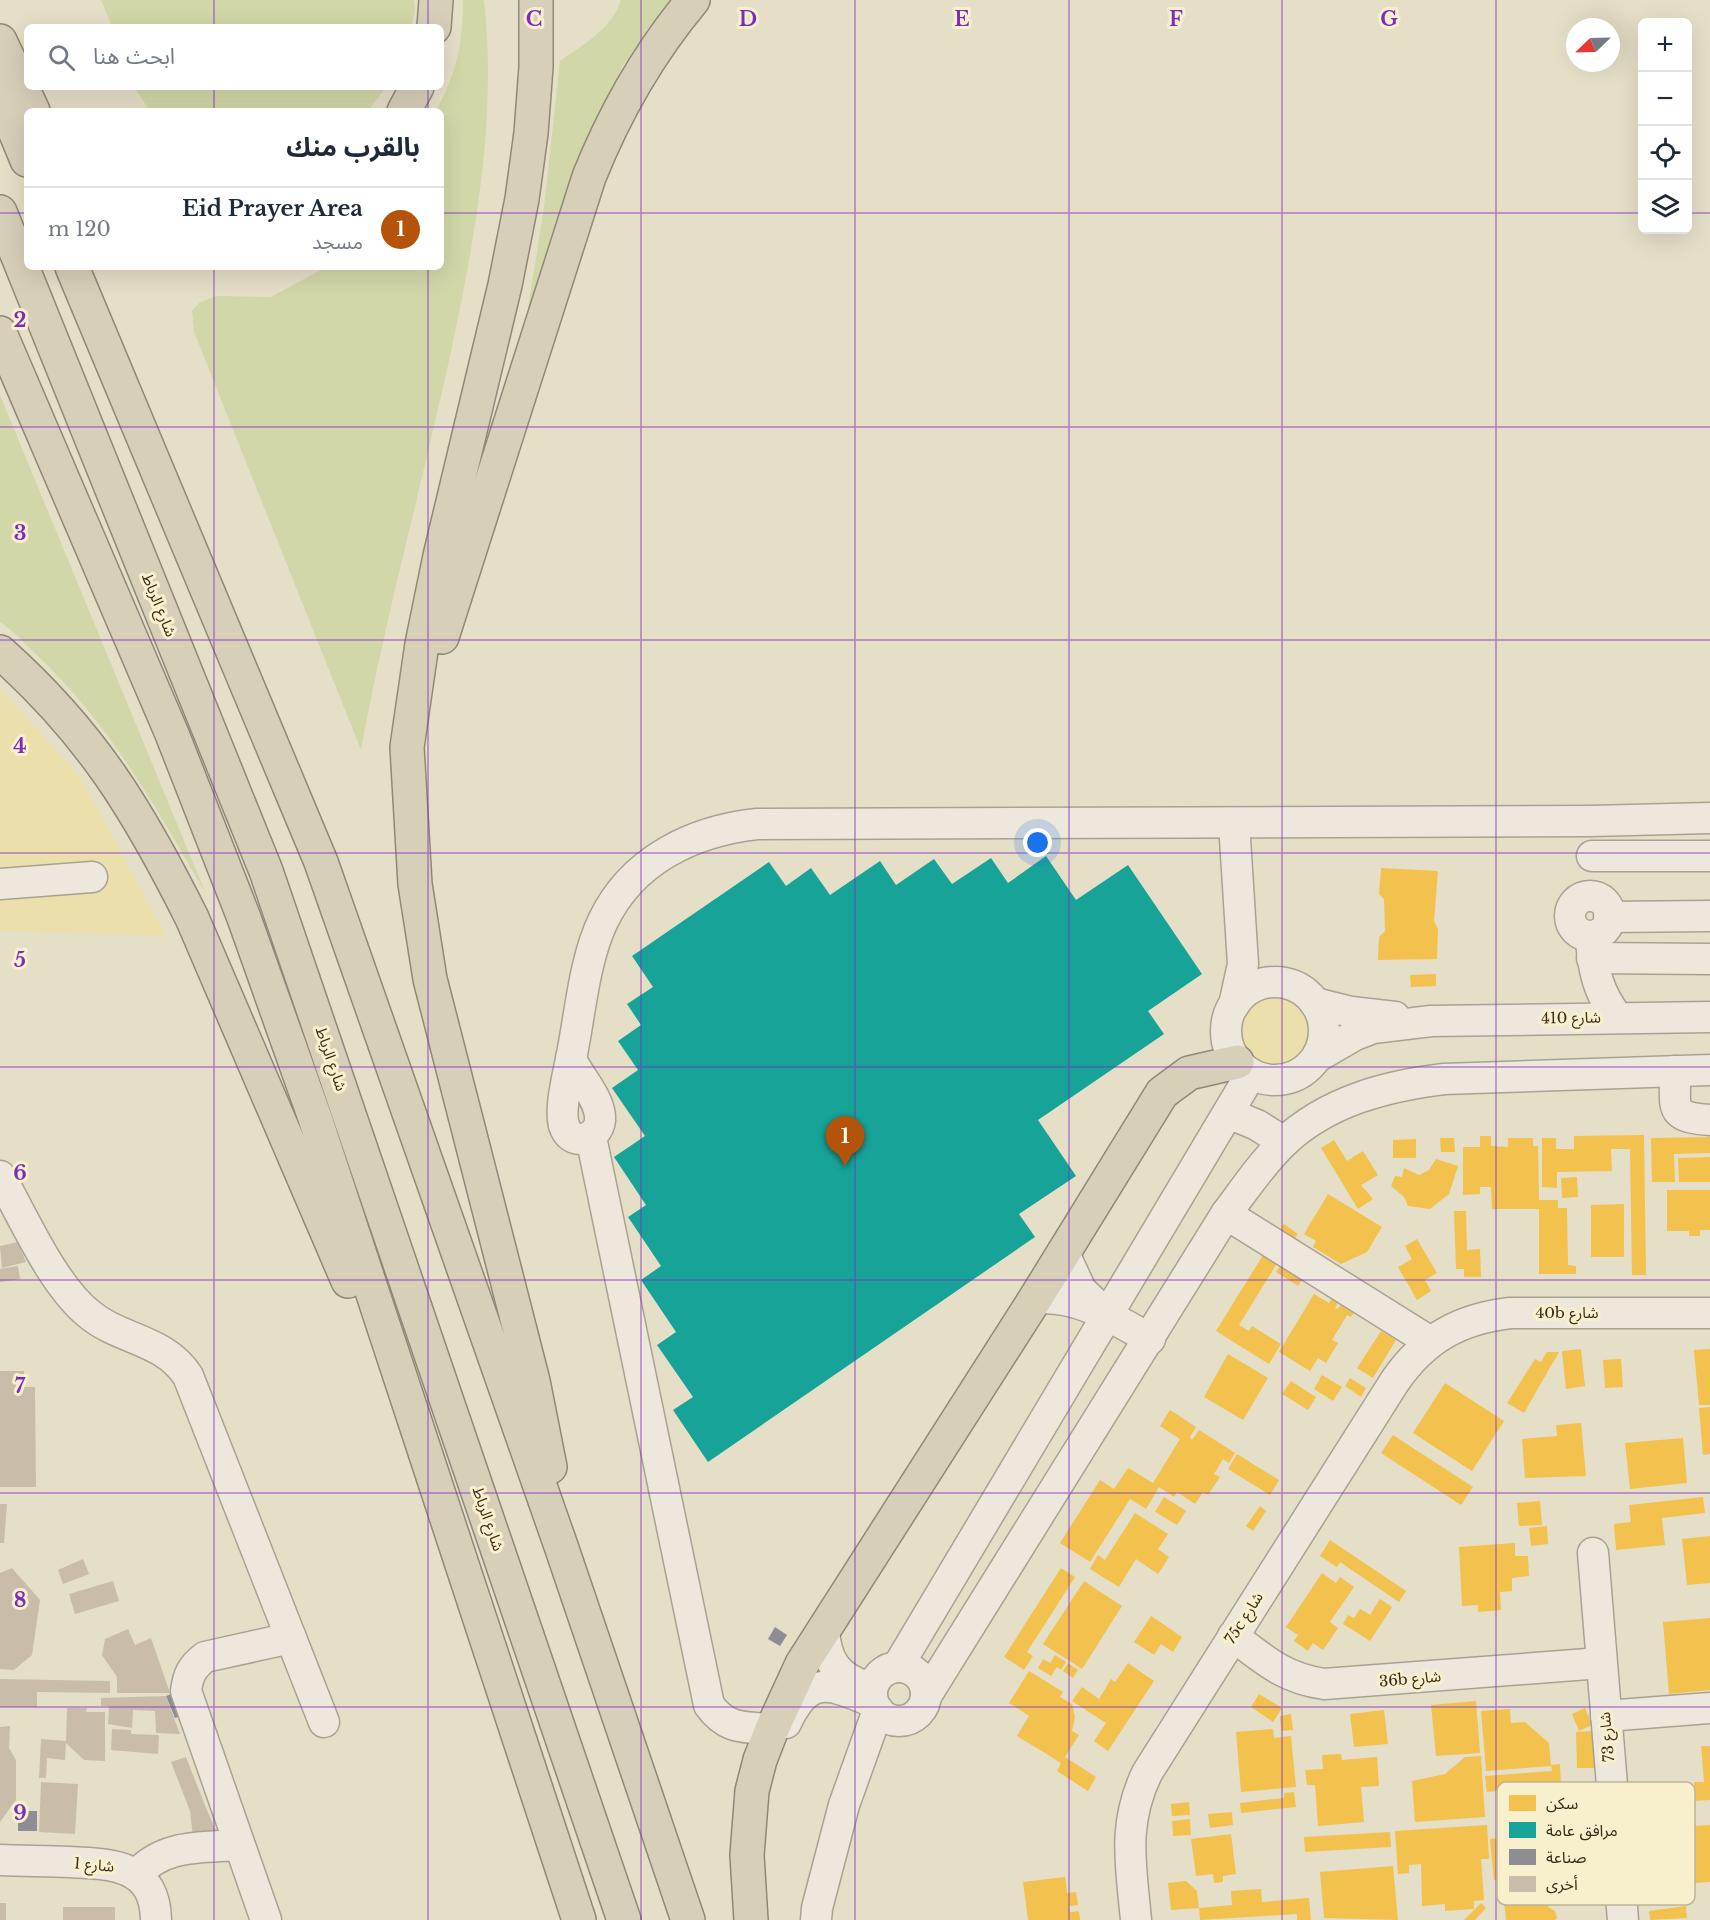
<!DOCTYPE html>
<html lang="ar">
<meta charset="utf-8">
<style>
body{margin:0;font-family:"Libre Baskerville","Noto Sans Arabic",serif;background:#f6f6f7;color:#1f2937;direction:rtl}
.controls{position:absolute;right:18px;top:18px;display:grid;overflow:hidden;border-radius:9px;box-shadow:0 6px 24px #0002}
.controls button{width:54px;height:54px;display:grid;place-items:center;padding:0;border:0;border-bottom:2px solid #e0e1e3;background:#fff;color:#1f2937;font:30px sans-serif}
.compass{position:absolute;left:1566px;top:18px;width:54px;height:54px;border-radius:50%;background:#fff;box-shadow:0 6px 24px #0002;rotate:247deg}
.you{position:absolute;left:1038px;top:843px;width:21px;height:21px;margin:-15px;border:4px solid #fff;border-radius:50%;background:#1a73e8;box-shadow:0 0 0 9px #1a73e833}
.badge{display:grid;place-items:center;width:39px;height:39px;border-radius:50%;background:#b45309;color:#fff;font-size:20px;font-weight:700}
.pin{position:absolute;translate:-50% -50px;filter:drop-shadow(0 2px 3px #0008)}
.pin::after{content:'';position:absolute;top:32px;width:21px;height:18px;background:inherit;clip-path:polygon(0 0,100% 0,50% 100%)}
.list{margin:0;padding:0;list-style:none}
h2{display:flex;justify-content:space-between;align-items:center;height:78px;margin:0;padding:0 24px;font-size:26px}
h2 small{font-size:20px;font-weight:400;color:#747a83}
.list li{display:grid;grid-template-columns:39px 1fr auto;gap:18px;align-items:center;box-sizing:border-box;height:84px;padding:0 24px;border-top:2px solid #e0e1e3}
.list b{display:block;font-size:22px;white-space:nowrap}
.list p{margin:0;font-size:20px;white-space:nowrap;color:#747a83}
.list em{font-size:20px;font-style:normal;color:#747a83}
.icon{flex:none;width:33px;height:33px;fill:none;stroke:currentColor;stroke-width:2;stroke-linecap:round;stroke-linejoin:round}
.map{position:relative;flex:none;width:1710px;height:1920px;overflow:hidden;direction:ltr}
.search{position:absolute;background:#fff;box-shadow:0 6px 24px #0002;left:24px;top:24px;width:420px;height:66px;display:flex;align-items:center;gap:15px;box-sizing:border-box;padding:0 21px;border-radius:9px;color:#747a83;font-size:22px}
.panel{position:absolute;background:#fff;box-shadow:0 6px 24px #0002;left:24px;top:108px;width:420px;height:162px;border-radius:9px;direction:rtl}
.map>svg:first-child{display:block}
</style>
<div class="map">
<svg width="1710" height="1920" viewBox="0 0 1710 1920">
<rect width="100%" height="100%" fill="#e5dfc8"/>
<g fill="#d2d7a9">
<polygon points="101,0 414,0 415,10 411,27 112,27"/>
<path d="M463,0H484C497,116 476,233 452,347C423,481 386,614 361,750L194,332L192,311L200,302L217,296L271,297L326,267H441V111H436C458,69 462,47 463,0Z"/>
<path d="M621,0H674L623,65L592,131L521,352L544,207L560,61C584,44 612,29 621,0Z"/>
<polygon points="134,87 386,87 368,111 150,111"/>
<path d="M0,395L206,894C157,809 109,723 37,655C25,644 14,631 0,622Z"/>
</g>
<g fill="#ebdfac">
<polygon points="0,688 80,777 166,936 0,931"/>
<circle cx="1277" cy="1031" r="37"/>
</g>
<g fill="#f2c14e">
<polygon points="1381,868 1438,871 1434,921 1438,929 1437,959 1378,960 1379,937 1385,931 1384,899 1379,894"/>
<polygon points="1436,974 1436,986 1411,987 1410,975"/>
<polygon points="1644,1135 1646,1275 1632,1275 1630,1149 1611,1149 1612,1171 1557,1172 1557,1188 1542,1187 1542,1138 1556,1138 1556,1149 1574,1149 1574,1136"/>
<polygon points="1480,1136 1491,1136 1491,1146 1508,1147 1508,1138 1533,1138 1533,1146 1538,1146 1539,1200 1558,1200 1558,1208 1567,1208 1568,1265 1576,1266 1576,1274 1539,1274 1539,1209 1492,1209 1491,1187 1480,1187 1480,1194 1463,1195 1463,1147 1480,1147"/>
<polygon points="1710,1137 1710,1153 1674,1154 1675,1182 1652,1182 1651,1138"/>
<polygon points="1440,1138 1454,1138 1455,1152 1441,1152"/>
<polygon points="1416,1139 1416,1158 1393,1158 1393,1140"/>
<polygon points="1334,1140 1347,1161 1363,1151 1378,1175 1361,1185 1373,1199 1358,1209 1321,1148"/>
<polygon points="1710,1157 1710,1182 1679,1182 1678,1158"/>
<polygon points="1436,1159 1458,1166 1449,1194 1430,1209 1408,1206 1404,1197 1391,1186 1395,1176 1402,1177 1404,1168 1419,1175 1429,1170"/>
<polygon points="1577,1177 1578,1197 1562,1198 1561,1178"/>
<polygon points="1667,1190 1710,1190 1710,1230 1700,1230 1700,1236 1689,1236 1689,1231 1667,1231"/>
<polygon points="1328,1194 1382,1227 1367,1252 1341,1264 1313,1247 1316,1241 1304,1234"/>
<polygon points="1624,1204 1624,1257 1591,1257 1591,1205"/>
<polygon points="1454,1211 1466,1211 1467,1250 1480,1249 1481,1277 1464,1277 1464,1269 1456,1269"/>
<polygon points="1284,1224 1298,1234 1290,1245 1277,1235"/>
<polygon points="1417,1239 1437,1273 1425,1280 1431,1291 1417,1300 1398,1267 1412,1259 1405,1246"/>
<polygon points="1265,1252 1279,1260 1239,1325 1249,1331 1252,1326 1281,1344 1269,1364 1216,1331"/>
<polygon points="1283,1261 1305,1275 1298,1286 1276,1272"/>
<polygon points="1314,1294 1329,1303 1334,1295 1340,1299 1335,1308 1338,1309 1343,1300 1356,1308 1351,1317 1347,1315 1332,1340 1338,1343 1326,1363 1318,1358 1310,1371 1279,1352"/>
<polygon points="1381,1331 1396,1340 1373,1378 1357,1368"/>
<polygon points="1581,1349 1585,1386 1566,1389 1562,1351"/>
<polygon points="1710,1349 1710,1405 1699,1405 1694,1350"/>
<polygon points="1547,1352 1559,1352 1524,1413 1507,1403 1535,1359 1541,1362"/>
<polygon points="1228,1354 1268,1378 1243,1420 1204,1397"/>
<polygon points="1621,1359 1623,1387 1605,1388 1603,1360"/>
<polygon points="1322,1375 1342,1387 1333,1401 1314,1389"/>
<polygon points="1350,1378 1366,1388 1361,1397 1345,1386"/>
<polygon points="1291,1381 1316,1397 1308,1410 1282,1394"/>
<polygon points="1445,1383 1504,1421 1472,1471 1413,1433"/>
<polygon points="1710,1407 1710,1454 1703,1455 1699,1408"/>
<polygon points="1170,1410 1196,1427 1190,1437 1192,1440 1199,1430 1235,1453 1229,1463 1223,1459 1214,1474 1220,1477 1208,1495 1203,1492 1195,1504 1177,1492 1174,1497 1159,1487 1146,1509 1130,1499 1090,1562 1060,1543 1100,1480 1114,1489 1128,1468 1153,1483 1180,1439 1160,1426"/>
<polygon points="1581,1423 1586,1476 1525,1478 1522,1439 1557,1436 1556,1425"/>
<polygon points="1393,1435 1473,1487 1461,1505 1381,1453"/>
<polygon points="1683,1438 1687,1483 1630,1489 1625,1443"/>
<polygon points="1237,1454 1279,1480 1270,1495 1228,1469"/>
<polygon points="1164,1497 1186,1511 1177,1525 1155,1512"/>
<polygon points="1703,1497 1705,1513 1662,1518 1665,1545 1616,1550 1614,1524 1631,1522 1629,1505"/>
<polygon points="1540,1501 1542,1525 1519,1526 1517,1503"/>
<polygon points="1260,1506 1266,1511 1253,1531 1246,1526"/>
<polygon points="1135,1513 1168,1534 1158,1549 1169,1557 1158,1574 1136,1559 1119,1587 1090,1569 1098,1555 1105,1560"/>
<polygon points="1547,1526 1548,1544 1531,1546 1529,1528"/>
<polygon points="1710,1536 1710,1583 1687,1585 1682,1539"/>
<polygon points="1330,1540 1406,1591 1399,1602 1340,1562 1337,1567 1320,1556"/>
<polygon points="1515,1543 1515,1556 1528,1556 1529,1576 1512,1578 1512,1591 1500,1592 1501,1610 1478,1612 1478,1605 1462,1606 1459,1547"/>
<polygon points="1061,1568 1075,1577 1027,1652 1033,1656 1024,1670 1004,1657"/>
<polygon points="1322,1573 1336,1583 1340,1577 1354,1587 1330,1622 1338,1628 1323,1650 1313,1643 1308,1651 1294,1641 1298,1635 1286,1627"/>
<polygon points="1084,1581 1122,1606 1082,1669 1043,1644"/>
<polygon points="1380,1599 1392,1607 1370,1641 1343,1624 1348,1615 1354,1618 1360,1609 1370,1615"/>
<polygon points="1151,1616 1182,1637 1173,1652 1161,1644 1154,1655 1134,1642"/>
<polygon points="1710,1618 1710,1690 1669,1694 1663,1622"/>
<polygon points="1055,1655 1066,1662 1061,1670 1057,1667 1051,1676 1038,1668 1043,1659 1050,1663"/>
<polygon points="1068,1663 1078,1670 1073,1678 1063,1671"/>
<polygon points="1128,1663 1154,1681 1108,1751 1094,1741 1106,1723 1072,1701 1082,1687 1099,1699 1111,1679 1115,1682"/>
<polygon points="1029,1671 1063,1692 1060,1697 1072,1704 1075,1717 1072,1731 1079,1735 1065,1757 1096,1777 1088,1791 1057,1771 1061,1763 1017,1736 1029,1716 1009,1703"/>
<polygon points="1259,1694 1282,1708 1273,1722 1251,1707"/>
<polygon points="1476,1701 1480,1753 1436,1756 1431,1705"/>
<polygon points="1585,1708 1592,1725 1579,1731 1572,1714"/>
<polygon points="1510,1709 1511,1723 1525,1722 1549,1743 1551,1766 1486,1771 1481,1711"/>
<polygon points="1384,1710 1388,1744 1354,1747 1350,1714"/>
<polygon points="1291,1714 1293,1730 1281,1731 1280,1716"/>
<polygon points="1273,1729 1274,1738 1291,1736 1296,1787 1241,1792 1236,1732"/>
<polygon points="1593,1731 1595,1768 1577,1768 1576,1732"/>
<polygon points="1701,1746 1710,1746 1710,1800 1695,1801 1694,1782 1704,1782"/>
<polygon points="1341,1754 1342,1760 1377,1757 1379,1786 1361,1787 1364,1822 1318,1826 1315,1785 1307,1785 1305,1770 1323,1769 1322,1755"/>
<polygon points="1481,1756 1485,1817 1415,1822 1412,1781 1445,1774 1465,1757"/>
<polygon points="1560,1764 1561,1786 1578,1785 1580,1803 1552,1806 1551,1787 1487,1792 1485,1776 1552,1771 1551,1765"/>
<polygon points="1294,1792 1296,1807 1241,1813 1240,1803 1284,1798 1284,1793"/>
<polygon points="1543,1794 1544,1807 1550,1806 1551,1822 1544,1822 1545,1835 1504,1838 1506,1859 1552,1854 1551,1834 1566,1833 1567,1853 1570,1852 1568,1833 1583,1831 1584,1843 1601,1841 1605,1875 1587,1877 1587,1871 1494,1880 1490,1839 1500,1838 1498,1797"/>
<polygon points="1189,1802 1190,1815 1172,1816 1171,1804"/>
<polygon points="1232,1812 1233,1825 1210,1828 1208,1814"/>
<polygon points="1190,1819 1191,1835 1173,1836 1172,1821"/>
<polygon points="1487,1825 1489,1859 1481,1859 1484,1900 1474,1901 1474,1909 1445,1911 1445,1904 1422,1906 1421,1864 1409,1865 1409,1873 1398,1874 1395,1831"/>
<polygon points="1710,1825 1710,1882 1695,1883 1692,1826"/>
<polygon points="1390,1832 1391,1847 1305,1852 1304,1837"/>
<polygon points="1231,1834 1236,1874 1223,1876 1223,1882 1214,1883 1213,1874 1196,1876 1191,1839"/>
<polygon points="1393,1866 1398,1920 1324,1918 1320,1872"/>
<polygon points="1065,1877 1067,1893 1076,1892 1078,1905 1069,1906 1070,1912 1079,1911 1080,1920 1028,1920 1023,1882"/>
<polygon points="1186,1881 1197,1891 1199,1908 1171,1910 1168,1883"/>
<polygon points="1547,1886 1548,1907 1555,1911 1557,1918 1555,1920 1506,1920 1503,1891"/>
<polygon points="1261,1889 1262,1902 1309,1898 1311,1920 1297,1920 1297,1914 1200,1920 1199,1908 1232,1905 1231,1891"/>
<polygon points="1481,1903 1486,1908 1475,1920 1464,1920"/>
<polygon points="1686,1906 1687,1918 1650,1920 1649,1911"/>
</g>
<polygon fill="#17a398" points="1046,856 1076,900 1128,865 1202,974 1148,1011 1164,1034 1038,1120 1076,1176 1019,1214 1035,1237 708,1462 673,1410 693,1397 657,1345 676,1332 641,1280 661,1266 628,1217 646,1205 614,1157 645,1136 612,1088 638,1070 618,1041 641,1025 627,1004 653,987 632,956 769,862 786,886 811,868 830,895 880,861 896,885 934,859 952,884 991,858 1008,883"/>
<g fill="#8d8d92">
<polygon points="775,1627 787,1635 780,1646 768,1639"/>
<polygon points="180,1691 189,1713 175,1718 166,1696"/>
<rect x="18" y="1811" width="19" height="20"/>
</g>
<g fill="#c9bda9">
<polygon points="18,1242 26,1262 2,1268 0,1246"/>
<polygon points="18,1266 20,1279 0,1282 0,1269"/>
<polygon points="0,1371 24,1371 24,1387 35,1387 36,1487 0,1487"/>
<polygon points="0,1504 7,1504 4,1543 0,1543"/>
<polygon points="83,1559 89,1574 63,1584 58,1570"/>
<polygon points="12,1568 40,1600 32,1655 14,1670 0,1669 0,1573"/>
<polygon points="113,1581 119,1601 75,1614 69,1594"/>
<polygon points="128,1629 135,1645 151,1638 170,1693 117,1693 117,1677 102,1655 105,1639"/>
<polygon points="0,1679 110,1681 110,1693 37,1692 37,1707 0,1707"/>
<polygon points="166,1696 180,1734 156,1733 155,1711 133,1710 132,1728 108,1724 109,1706 101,1706 101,1698"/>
<polygon points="67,1708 87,1708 86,1712 105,1712 105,1761 84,1760 66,1743 65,1760 47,1758 46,1778 39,1778 41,1739 66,1741"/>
<polygon points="10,1726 9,1748 16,1760 16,1800 0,1822 0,1727"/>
<polygon points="112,1729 131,1730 131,1734 159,1735 158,1754 111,1750"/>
<polygon points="186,1757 206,1808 219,1837 193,1837 190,1811 171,1762"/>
<polygon points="41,1782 78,1784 75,1834 39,1832"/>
<rect x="0" y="1903" width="6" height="17"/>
<rect x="63" y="1907" width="52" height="13"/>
</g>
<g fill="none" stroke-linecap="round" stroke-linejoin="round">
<defs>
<g id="minor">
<polyline points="1592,856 1710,856"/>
<polyline points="0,884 92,877"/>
<circle cx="1590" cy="916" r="20"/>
<polyline points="1609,917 1710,916"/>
<path d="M1591,939C1593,970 1598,992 1617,1017"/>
<polyline points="1592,958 1710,959"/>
<circle cx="1275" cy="1031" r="49"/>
<polyline points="1315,1003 1351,1012 1395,1017"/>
<polyline points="1234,1005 1243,964 1234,823"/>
<polyline points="1317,1057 1355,1035 1373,1028 1431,1021 1710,1017"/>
<path d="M571,1059C580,1016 584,960 603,921C632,860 693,831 757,824L1591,821L1710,818"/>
<path d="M571,1059C579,1077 598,1096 600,1116C602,1137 574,1149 565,1128C558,1113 568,1075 571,1059Z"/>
<path d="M1675,1071C1676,1108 1667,1117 1710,1120"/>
<polyline points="1228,1113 1257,1125 1284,1142"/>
<path d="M591,1137L709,1705C727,1730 744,1727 772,1729"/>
<path d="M0,1176C24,1218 52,1284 89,1314C120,1340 164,1339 188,1376L324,1722"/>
<polyline points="1226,1214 1429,1341"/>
<polyline points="1063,1251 1081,1290 1103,1311"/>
<path d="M1035,1299C1077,1294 1114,1319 1150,1339"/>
<polyline points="1593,1553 1623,1920"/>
<path d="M824,1630C826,1661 837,1677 867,1687"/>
<path d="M1233,1636C1264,1660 1284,1678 1324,1684L1601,1663"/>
<polyline points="898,1666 1251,1074"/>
<circle cx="899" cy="1694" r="27"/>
<path d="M926,1696L1226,1214C1244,1190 1262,1163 1284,1142C1328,1101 1386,1086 1444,1079L1710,1070"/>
<polyline points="1606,1716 1710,1708"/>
<path d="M786,1723C809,1673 830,1684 873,1702"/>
<path d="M0,1860C23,1861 46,1861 69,1862C111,1864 155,1864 156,1920"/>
<path d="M136,1875C164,1844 200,1848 239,1845"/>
<path d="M266,1920L186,1691C188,1675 192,1667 205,1657L291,1638"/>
<polyline points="816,1920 817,1908 844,1805 878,1710"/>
<path d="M1136,1920C1131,1865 1122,1825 1147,1773L1395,1381C1424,1339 1459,1319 1510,1313H1710"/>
</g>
<g id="highway">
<polyline points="536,0 536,67 531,133 522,199 505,285 440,556 422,644 407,747 415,884 430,979 533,1381 550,1467"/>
<polyline points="434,27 436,0"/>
<polyline points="0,41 33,111"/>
<polyline points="0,95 27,160"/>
<polyline points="404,111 417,87"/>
<polyline points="0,212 266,871 624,1920"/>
<polyline points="72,267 321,862 561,1546 688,1920"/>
<polyline points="0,333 172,734 244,918 315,1118 579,1920"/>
<path d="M442,637L589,177C615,112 648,54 693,0"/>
<path d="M0,652C91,733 138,810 192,918L348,1281"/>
<polyline points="751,1920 747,1855 752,1791 760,1760 772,1729 802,1664 1035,1299 1162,1093 1189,1073 1237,1062"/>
</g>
</defs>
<use href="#minor" stroke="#a9a292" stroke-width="33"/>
<use href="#highway" stroke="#8f8879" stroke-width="36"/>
<use href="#minor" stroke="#ede8db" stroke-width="30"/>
<use href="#highway" stroke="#d8cfb9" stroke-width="33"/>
</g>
<path fill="none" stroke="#7b2cbf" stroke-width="1.5" stroke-opacity="0.55" d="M214,0V27M428,0V27M641,0V1920M855,0V1920M1069,0V1920M1282,0V1920M1496,0V1920M214,87V111M428,87V111M0,213H27M441,213H1642M1688,213H1710M214,267V1920M428,267V1920M0,427H1710M0,640H1710M0,853H1710M0,1067H1710M0,1280H1710M0,1493H1710M0,1707H1710"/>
<g text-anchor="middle" stroke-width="6" stroke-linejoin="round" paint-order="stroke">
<g font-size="15" fill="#382b1a" stroke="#f8efcc">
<text transform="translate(159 605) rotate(68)" y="5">شارع الرباط</text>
<text transform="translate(1571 1018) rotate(-1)" y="5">شارع 410</text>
<text transform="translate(331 1059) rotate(71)" y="5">شارع الرباط</text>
<text x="1567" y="1318">40b شارع</text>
<text transform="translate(488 1519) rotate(71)" y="5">شارع الرباط</text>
<text transform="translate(1244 1618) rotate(-58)" y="5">75c شارع</text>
<text transform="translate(1410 1679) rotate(-5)" y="5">36b شارع</text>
<text transform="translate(1607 1737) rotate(-95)" y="5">شارع 73</text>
<text transform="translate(94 1865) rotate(5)" y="5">شارع 1</text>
</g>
</g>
<rect x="1497" y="1782" width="198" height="123" rx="9" fill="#f8efcc" stroke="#beb497" stroke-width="1.5"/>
<rect x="1509" y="1795" width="27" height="16" fill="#f2c14e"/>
<rect x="1509" y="1822" width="27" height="16" fill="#17a398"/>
<rect x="1509" y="1849" width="27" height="16" fill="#8d8d92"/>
<rect x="1509" y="1876" width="27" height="16" fill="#c9bda9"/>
<g font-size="16" fill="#382b1a">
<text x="1546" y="1809">سكن</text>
<text x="1546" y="1836">مرافق عامة</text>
<text x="1546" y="1863">صناعة</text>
<text x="1546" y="1890">أخرى</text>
</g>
<g font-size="20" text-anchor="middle" font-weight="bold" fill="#7b2cbf" stroke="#f8efcc" stroke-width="6" stroke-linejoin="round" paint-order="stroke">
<text x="534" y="26">C</text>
<text x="748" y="26">D</text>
<text x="962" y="26">E</text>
<text x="1176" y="26">F</text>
<text x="1389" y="26">G</text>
<text x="20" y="327">2</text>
<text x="20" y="540">3</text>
<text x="20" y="753">4</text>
<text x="20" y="967">5</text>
<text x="20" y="1180">6</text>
<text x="20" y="1393">7</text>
<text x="20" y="1607">8</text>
<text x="20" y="1820">9</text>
</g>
</svg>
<div class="controls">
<button>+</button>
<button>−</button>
<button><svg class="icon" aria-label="locate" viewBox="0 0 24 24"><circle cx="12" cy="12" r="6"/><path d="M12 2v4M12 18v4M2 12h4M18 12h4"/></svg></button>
<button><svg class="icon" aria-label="layers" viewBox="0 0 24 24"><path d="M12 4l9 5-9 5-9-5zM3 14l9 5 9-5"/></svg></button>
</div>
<svg class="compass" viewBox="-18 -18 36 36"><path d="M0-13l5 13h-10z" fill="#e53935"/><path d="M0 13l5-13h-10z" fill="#747a83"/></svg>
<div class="you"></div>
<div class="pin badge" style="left:845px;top:1166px">1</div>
<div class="search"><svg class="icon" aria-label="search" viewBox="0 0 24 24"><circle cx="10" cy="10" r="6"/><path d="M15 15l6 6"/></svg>ابحث هنا</div>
<section class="panel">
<h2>بالقرب منك<small></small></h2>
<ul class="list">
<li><span class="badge">1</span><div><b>Eid Prayer Area</b><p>مسجد</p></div><em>120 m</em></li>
</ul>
</section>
</div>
